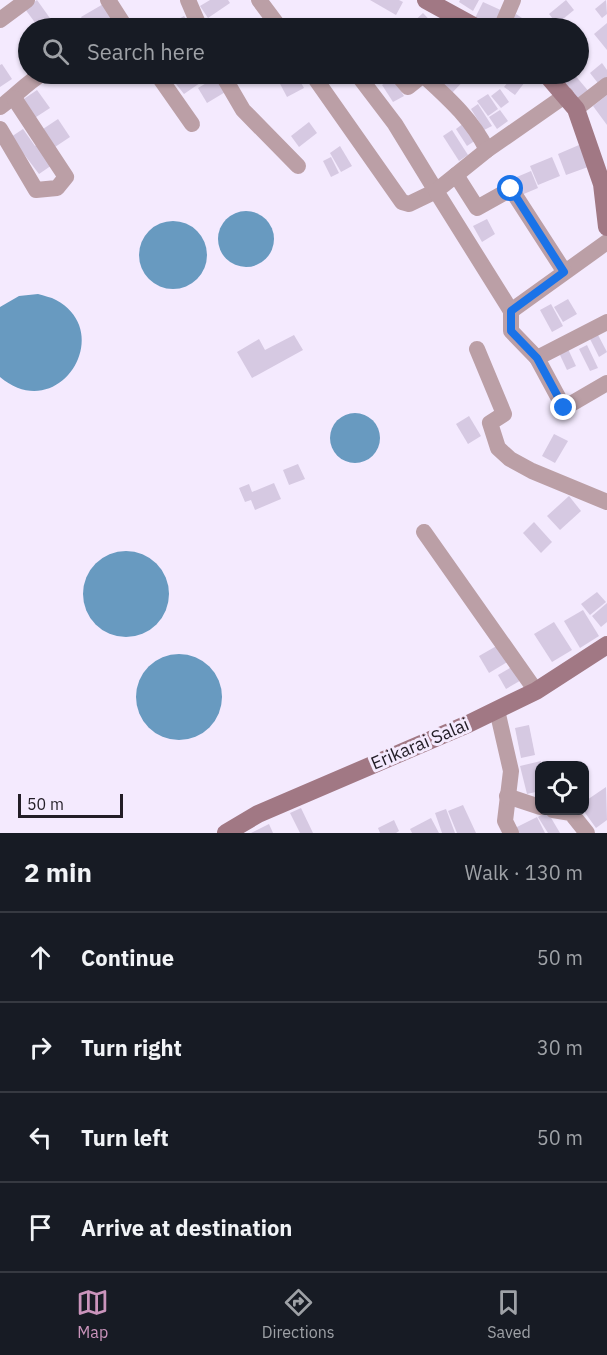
<!DOCTYPE html>
<meta charset="utf-8">
<style>
body{margin:0;font-family:"IBM Plex Sans",sans-serif;background:#20242c;color:#f1f3f6}
.controls{position:absolute;right:18px;bottom:18px;display:grid;overflow:hidden;border-radius:12px;box-shadow:0 2px 4px #0004}
.controls button{width:54px;height:54px;display:grid;place-items:center;padding:0;border:0;border-bottom:2px solid #363941;background:#171b24;color:#f1f3f6;font:30px sans-serif}
.scale{position:absolute;left:18px;bottom:15px;width:105px;box-sizing:border-box;padding-left:6px;border:3px solid #221d26;border-top:0;font-size:16px;line-height:21px;white-space:nowrap;color:#221d26;-webkit-text-stroke:4px #f4eafe;paint-order:stroke}
.stop{position:absolute;width:18px;height:18px;margin:-14px;border:4px solid #1a73e8;border-radius:50%;background:#fff}
.stop.end{background:#1a73e8;border-color:#fff;box-shadow:0 2px 6px #0008}
.list{margin:0;padding:0;list-style:none}
h2{display:flex;justify-content:space-between;align-items:center;height:78px;margin:0;padding:0 24px;font-size:26px}
h2 small{font-size:20px;font-weight:400;color:#9ea1a6}
.list li{display:grid;grid-template-columns:39px 1fr auto;gap:18px;align-items:center;box-sizing:border-box;height:90px;padding:0 24px;border-top:2px solid #363941}
.list b{display:block;font-size:22px;white-space:nowrap}
.list em{font-size:20px;font-style:normal;color:#9ea1a6}
.icon{flex:none;width:33px;height:33px;fill:none;stroke:currentColor;stroke-width:2;stroke-linecap:round;stroke-linejoin:round}
.map{position:relative;flex:none;width:607px;height:833px;overflow:hidden}
.search{position:absolute;background:#171b24;box-shadow:0 2px 4px #0004;left:18px;right:18px;top:18px;height:66px;display:flex;align-items:center;gap:15px;box-sizing:border-box;padding:0 21px;border-radius:33px;color:#9ea1a6;font-size:22px}
.sheet{height:438px;background:#171b24}
nav{display:flex;justify-content:space-around;align-items:center;box-sizing:border-box;height:84px;border-top:2px solid #363941;background:#171b24;font-size:16px;color:#9ea1a6}
nav a{display:grid;justify-items:center;gap:3px}
nav .on{color:#ca94bc}
.map>svg:first-child{display:block}
</style>
<div class="map">
<svg width="607" height="833" viewBox="0 0 607 833">
<rect width="100%" height="100%" fill="#f4eafe"/>
<g fill="#689ac0">
<circle cx="246" cy="239" r="28"/>
<circle cx="173" cy="255" r="34"/>
<path d="M38,294C44,296 51,297 56,300C117,333 58,426 0,377V307L19,296Z"/>
<circle cx="355" cy="438" r="25"/>
<circle cx="126" cy="594" r="43"/>
<circle cx="179" cy="697" r="43"/>
</g>
<g fill="#d6c9e2">
<polygon points="37,0 57,28 39,28 25,9"/>
<polygon points="210,0 228,0 230,3 208,18 200,6"/>
<polygon points="370,0 399,0 403,2 396,15"/>
<polygon points="460,0 479,0 473,11 459,2"/>
<polygon points="566,0 574,10 557,24 549,14"/>
<polygon points="606,0 607,14 602,18 595,9"/>
<polygon points="483,2 505,12 498,28 480,28 472,24"/>
<polygon points="105,3 113,19 95,28 87,28 81,17"/>
<polygon points="423,13 437,28 412,28 409,26"/>
<polygon points="516,14 528,22 524,28 520,28 510,22"/>
<polygon points="184,16 192,28 163,28"/>
<polygon points="607,23 607,50 594,34"/>
<polygon points="602,63 607,70 607,82 601,87 590,73"/>
<polygon points="2,64 12,79 0,87 0,65"/>
<polygon points="191,74 213,74 184,94 176,84"/>
<polygon points="290,74 296,74 304,88 287,97 278,80"/>
<polygon points="449,74 470,74 451,94 440,83"/>
<polygon points="514,74 531,74 515,95 504,87"/>
<polygon points="571,74 574,74 590,93 579,102 562,81"/>
<polygon points="218,76 227,91 207,103 198,88"/>
<polygon points="393,78 404,96 393,102 382,85"/>
<polygon points="500,89 509,102 501,108 491,96"/>
<polygon points="37,90 50,108 30,121 18,103"/>
<polygon points="488,94 498,109 488,116 477,101"/>
<polygon points="607,95 607,125 593,106"/>
<polygon points="478,104 492,126 484,130 471,109"/>
<polygon points="500,110 508,121 497,129 489,117"/>
<polygon points="58,119 70,137 55,147 43,129"/>
<polygon points="309,122 317,133 299,147 291,136"/>
<polygon points="464,123 476,140 467,146 456,129"/>
<polygon points="23,129 35,146 40,143 55,163 39,174 11,137"/>
<polygon points="452,130 468,155 459,161 443,136"/>
<polygon points="579,145 588,167 566,175 558,154"/>
<polygon points="340,146 352,166 341,172 330,153"/>
<polygon points="331,157 339,173 331,177 323,161"/>
<polygon points="552,157 560,176 538,185 530,166"/>
<polygon points="531,171 538,188 519,196 512,179"/>
<polygon points="487,219 495,234 482,242 473,226"/>
<polygon points="568,299 577,314 563,322 554,307"/>
<polygon points="551,304 563,326 552,332 540,310"/>
<polygon points="597,333 607,352 599,357 589,337"/>
<polygon points="294,335 303,350 252,378 237,352 259,339 265,350"/>
<polygon points="587,345 598,368 590,371 579,349"/>
<polygon points="568,349 576,366 567,370 559,353"/>
<polygon points="469,416 481,436 468,444 456,424"/>
<polygon points="554,434 568,441 555,463 542,456"/>
<polygon points="298,464 305,479 289,485 283,470"/>
<polygon points="274,483 281,499 255,510 251,500 245,502 239,488 249,484 252,492"/>
<polygon points="569,496 581,511 560,530 547,516"/>
<polygon points="534,522 552,542 541,553 523,533"/>
<polygon points="597,592 606,602 590,615 581,604"/>
<polygon points="607,603 607,622 601,627 592,616"/>
<polygon points="583,610 599,636 580,648 564,621"/>
<polygon points="554,622 572,650 552,662 534,634"/>
<polygon points="500,644 509,661 489,673 479,656"/>
<polygon points="515,665 523,679 506,689 498,675"/>
<polygon points="529,725 535,755 521,758 515,728"/>
<polygon points="541,761 540,791 527,794 520,766"/>
<polygon points="606,787 607,820 596,828 583,810 584,810 584,802"/>
<polygon points="463,805 476,833 457,833 448,811"/>
<polygon points="301,808 313,833 300,833 290,813"/>
<polygon points="446,809 455,833 442,833 435,813"/>
<polygon points="547,811 560,833 548,833 538,817"/>
<polygon points="537,817 545,833 517,833 515,828"/>
<polygon points="431,818 439,833 412,833 410,829"/>
<polygon points="394,820 399,831 396,833 380,833 378,828"/>
<polygon points="269,824 273,833 251,833"/>
</g>
<g fill="none" stroke-linecap="round" stroke-linejoin="round">
<g stroke="#bb9fa6" stroke-width="16">
<polyline points="108,0 126,28"/>
<polyline points="188,0 200,28"/>
<polyline points="259,0 280,28"/>
<polyline points="0,20 27,0"/>
<polyline points="501,28 513,0"/>
<polyline points="157,74 192,124"/>
<polyline points="222,74 243,110 298,166"/>
<polyline points="312,74 402,202 409,204 436,191 395,124 357,74"/>
<path d="M397,74L408,87L423,75C448,98 472,119 487,150"/>
<polyline points="566,95 487,150 436,191 511,311 607,242"/>
<path d="M0,107C15,97 26,83 42,74"/>
<polyline points="576,109 607,85"/>
<polyline points="0,129 36,190 57,188 66,177 14,98"/>
<polyline points="456,175 477,208 511,189 564,271"/>
<polyline points="511,311 511,331 537,358 564,408 607,383"/>
<polyline points="477,349 504,414 490,423 498,448 510,459 532,471 607,502"/>
<polyline points="537,358 607,322"/>
<polyline points="424,532 536,691"/>
<polyline points="497,710 511,771 505,821 511,833"/>
<polyline points="507,796 540,807"/>
<polyline points="553,810 571,813 587,833"/>
</g>
<g stroke="#a17884" stroke-width="18">
<polyline points="426,0 477,28"/>
<polyline points="546,74 576,109 602,184 607,227"/>
<polyline points="226,833 258,814 468,724 536,691 607,645"/>
</g>
</g>
<g fill="none" stroke-linecap="round" stroke-linejoin="round">
<polyline stroke="#1a73e8" stroke-width="8" points="511,189 564,272 511,311 511,331 537,358 564,408"/>
</g>
<g text-anchor="middle" stroke-width="6" stroke-linejoin="round" paint-order="stroke">
<g font-size="18" fill="#221d26" stroke="#f4eafe">
<text transform="translate(420 744) rotate(-23)" y="6">Erikarai Salai</text>
</g>
</g>
</svg>
<div class="controls">
<button><svg class="icon" aria-label="locate" viewBox="0 0 24 24"><circle cx="12" cy="12" r="6"/><path d="M12 2v4M12 18v4M2 12h4M18 12h4"/></svg></button>
</div>
<div class="scale">50 m</div>
<div class="stop" style="left:511px;top:189px"></div>
<div class="stop end" style="left:564px;top:408px"></div>
<div class="search"><svg class="icon" aria-label="search" viewBox="0 0 24 24"><circle cx="10" cy="10" r="6"/><path d="M15 15l6 6"/></svg>Search here</div>
</div>
<section class="sheet">
<h2>2 min<small>Walk · 130 m</small></h2>
<ul class="list">
<li><svg class="icon" aria-label="ahead" viewBox="0 0 24 24"><path d="M12 20V5M6 11l6-6 6 6"/></svg><div><b>Continue</b></div><em>50 m</em></li>
<li><svg class="icon" aria-label="right" viewBox="0 0 24 24"><path d="M7 20v-9h11M14 6l5 5-5 5"/></svg><div><b>Turn right</b></div><em>30 m</em></li>
<li><svg class="icon" aria-label="left" viewBox="0 0 24 24"><path d="M17 20v-9H6M10 6l-5 5 5 5"/></svg><div><b>Turn left</b></div><em>50 m</em></li>
<li><svg class="icon" aria-label="arrive" viewBox="0 0 24 24"><path d="M6 21V4h12l-3 4 3 4H6"/></svg><div><b>Arrive at destination</b></div></li>
</ul>
</section>
<nav>
<a class="on"><svg class="icon" aria-label="map" viewBox="0 0 24 24"><path d="M3 6l6-2 6 2 6-2v14l-6 2-6-2-6 2zM9 4v14M15 6v14"/></svg>Map</a>
<a><svg class="icon" aria-label="directions" viewBox="0 0 24 24"><path d="M12 3l9 9-9 9-9-9zM9 14v-3h6M13 9l2 2-2 2"/></svg>Directions</a>
<a><svg class="icon" aria-label="saved" viewBox="0 0 24 24"><path d="M7 4h10v16l-5-4-5 4z"/></svg>Saved</a>
</nav>
